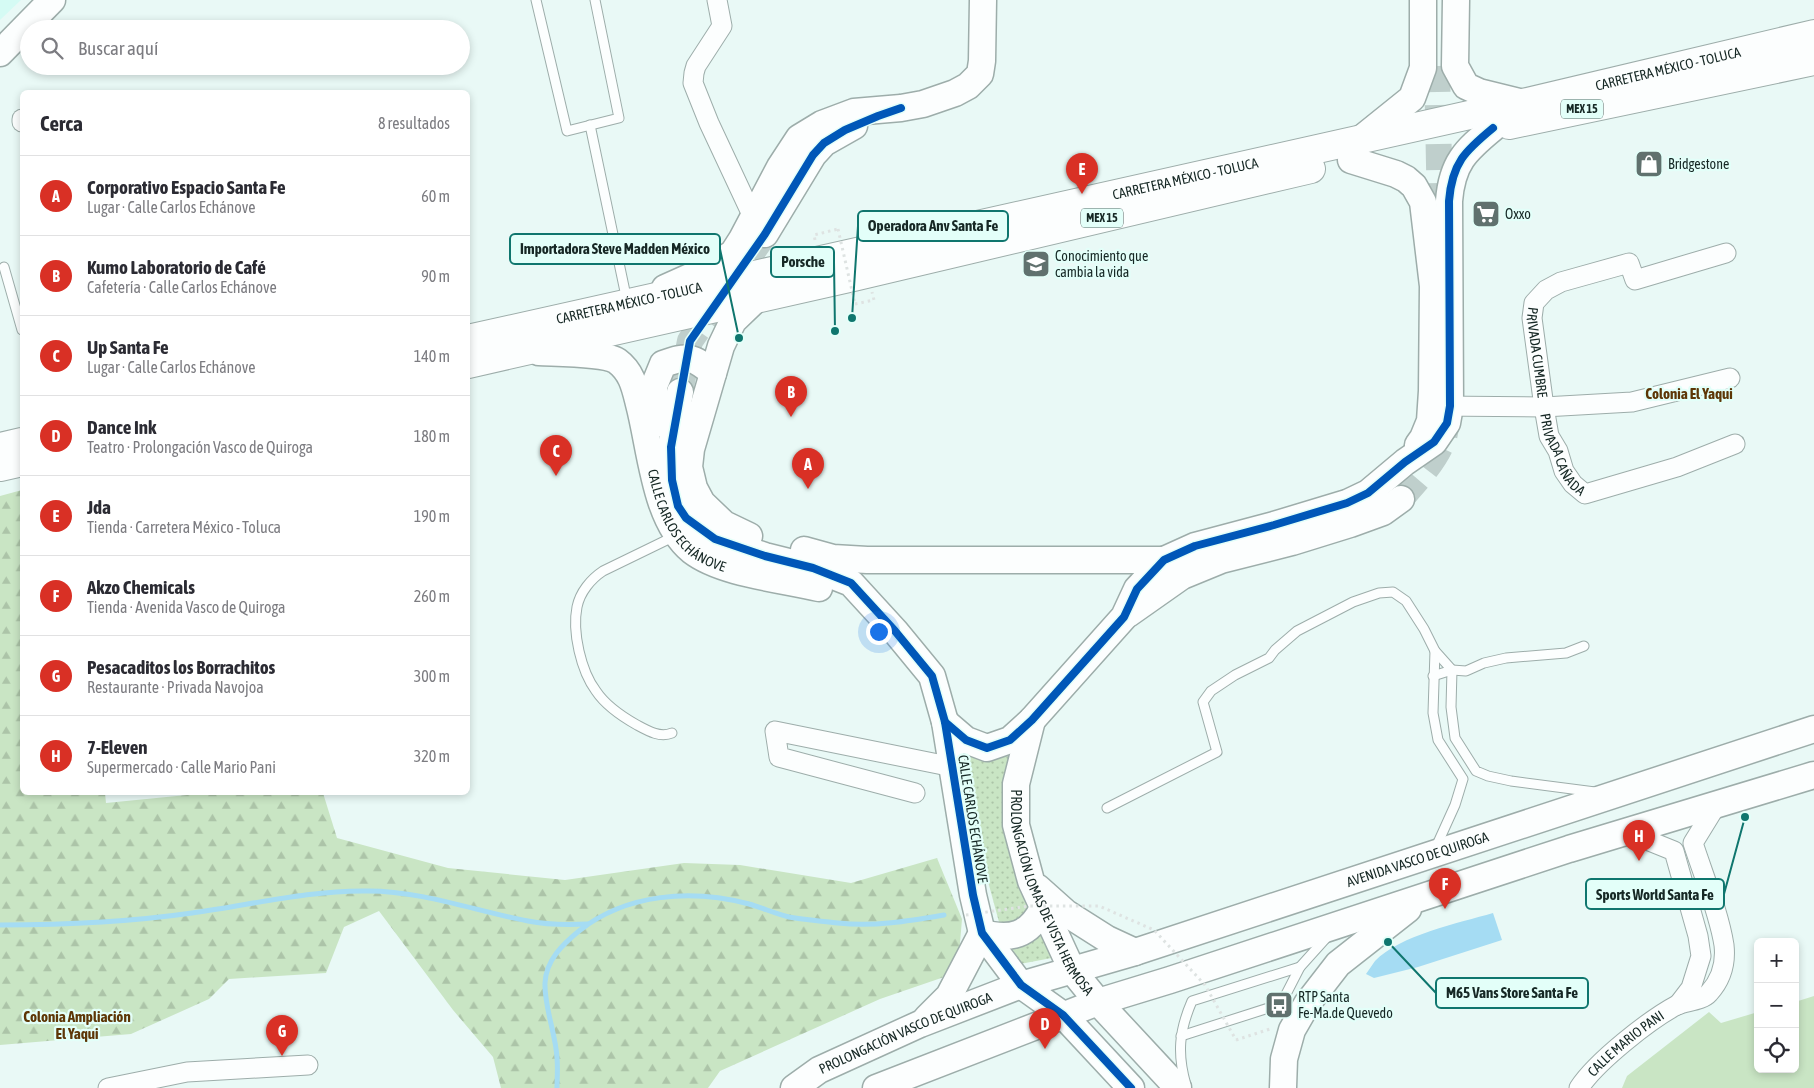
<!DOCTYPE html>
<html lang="es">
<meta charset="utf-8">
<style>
body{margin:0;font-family:"Asap Condensed",sans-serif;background:#f7f7f7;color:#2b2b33}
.controls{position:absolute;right:15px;bottom:15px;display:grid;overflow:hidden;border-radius:8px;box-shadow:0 2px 8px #0003}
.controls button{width:45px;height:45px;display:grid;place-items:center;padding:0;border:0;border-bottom:1px solid #e1e1e2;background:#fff;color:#2b2b33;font:25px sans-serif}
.you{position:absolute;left:878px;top:631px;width:18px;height:18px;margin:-12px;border:4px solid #fff;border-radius:50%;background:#1a73e8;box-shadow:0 0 0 8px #1a73e833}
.badge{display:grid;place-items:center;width:32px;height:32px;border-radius:50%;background:#d93025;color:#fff;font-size:16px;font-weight:700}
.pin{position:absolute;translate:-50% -41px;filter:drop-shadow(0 1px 2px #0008)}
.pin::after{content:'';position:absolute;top:26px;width:18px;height:15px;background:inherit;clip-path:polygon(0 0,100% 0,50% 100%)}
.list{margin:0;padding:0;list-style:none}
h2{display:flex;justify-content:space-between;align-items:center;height:65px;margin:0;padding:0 20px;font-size:21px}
h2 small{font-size:16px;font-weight:400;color:#7c7c81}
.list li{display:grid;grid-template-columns:32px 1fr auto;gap:15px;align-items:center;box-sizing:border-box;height:80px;padding:0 20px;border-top:1px solid #e1e1e2}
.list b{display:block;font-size:19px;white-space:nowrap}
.list p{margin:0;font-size:16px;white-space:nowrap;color:#7c7c81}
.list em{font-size:16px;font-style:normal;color:#7c7c81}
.icon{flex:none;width:28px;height:28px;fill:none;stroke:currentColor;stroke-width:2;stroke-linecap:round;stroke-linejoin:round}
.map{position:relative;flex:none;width:1814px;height:1088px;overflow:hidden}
.search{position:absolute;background:#fff;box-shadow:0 2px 8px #0003;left:20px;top:20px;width:450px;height:55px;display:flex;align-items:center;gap:12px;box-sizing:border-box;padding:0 18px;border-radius:28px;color:#7c7c81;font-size:19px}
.panel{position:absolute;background:#fff;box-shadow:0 2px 8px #0003;left:20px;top:90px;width:450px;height:705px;border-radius:8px}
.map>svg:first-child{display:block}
</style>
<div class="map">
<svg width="1814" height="1088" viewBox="0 0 1814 1088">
<defs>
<pattern id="forest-firs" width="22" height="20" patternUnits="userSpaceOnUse" patternTransform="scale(1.25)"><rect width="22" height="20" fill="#c9e5c4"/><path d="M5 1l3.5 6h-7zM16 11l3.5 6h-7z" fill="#acc4a8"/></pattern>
<pattern id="park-dots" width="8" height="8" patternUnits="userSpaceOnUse" patternTransform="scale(1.25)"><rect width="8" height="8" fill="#c9e5c4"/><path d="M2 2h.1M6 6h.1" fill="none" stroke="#acc4a8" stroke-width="1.8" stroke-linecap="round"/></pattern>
</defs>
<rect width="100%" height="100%" fill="#e9f9f6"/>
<polygon fill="#d5fbf4" points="0,0 21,0 0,20"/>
<polygon fill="#c9e5c4" points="1814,996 1814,1088 1622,1088 1627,1076 1709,1012 1721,1023 1758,1012 1758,1069 1795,1069 1795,1002"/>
<polygon fill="url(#forest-firs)" points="22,490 22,792 105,793 106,803 207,793 323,793 337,838 448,868 565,880 684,863 740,865 851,883 937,858 962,919 959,955 947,976 880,999 720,1071 708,1088 501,1088 493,1057 453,1010 379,911 344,927 326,973 229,979 209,999 131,1034 0,1045 0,496"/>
<polygon fill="url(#park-dots)" points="967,750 1012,753 1057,957 1020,964 999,922 986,874 970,797"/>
<path fill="#a5dcf3" d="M1493,913L1502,940L1418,967L1374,978L1366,974C1369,970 1372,965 1375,961C1400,935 1459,923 1493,913Z"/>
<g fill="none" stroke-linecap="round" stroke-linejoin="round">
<g stroke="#a5dcf3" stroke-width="5">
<path d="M0,925C64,925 129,922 192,913C251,905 309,890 368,891C423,891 475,911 528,921C548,925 568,925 588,924"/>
<path d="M557,1088C557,1078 558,1068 557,1058C556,1035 544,1006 545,983C546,960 563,944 579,931C627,893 692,889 749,904C763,908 776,914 789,917C805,920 822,921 838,923C874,927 909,921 944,915"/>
</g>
<g stroke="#bfcfcc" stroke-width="26" stroke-dasharray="26 13" stroke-linecap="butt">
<polyline points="1437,66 1440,213"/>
<polyline points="680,392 690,341 765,234"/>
<path d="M1401,499C1417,479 1446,452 1446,424"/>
</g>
<defs>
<g id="lane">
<polyline points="536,0 567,131 619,118 595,0"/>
<polyline points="590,125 627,301"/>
<polyline points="4,267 22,330"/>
<polyline points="1435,651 1433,713 1438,740 1463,779 1455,805 1436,847"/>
<polyline points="1433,676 1452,670 1466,671 1484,663 1506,658 1566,653 1584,646"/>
<path d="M672,733C660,738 648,731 637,725C621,716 606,706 596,691C581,671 572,632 577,607C580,592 591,579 603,571L675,536"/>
<polyline points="1107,808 1217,752 1203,702 1211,691 1235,675 1269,658 1275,650 1297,631 1353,602 1379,593 1393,592 1406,601 1424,629 1435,651 1452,670 1451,707 1455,738 1476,771 1488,776 1511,781 1595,792"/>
<polyline points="1181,1036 1281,1004 1300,967 1327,937"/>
<path d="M1186,1085C1177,1054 1179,1031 1192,1001L1300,967"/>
</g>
<g id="street">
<polyline points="717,0 722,26 696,66 694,73 693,83 709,123 753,217"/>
<polyline points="22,119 22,122"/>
<path id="s1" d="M1726,253L1635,280L1629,263L1561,282L1546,290L1534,303L1532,318L1544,407L1549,436L1558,451L1564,471L1573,484L1585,494L1677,467L1735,444"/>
<polyline points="1437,406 1544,407 1632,402 1730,378"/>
<polyline points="915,793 779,757 775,731 953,767"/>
<polyline points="1627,832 1674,851 1698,936 1701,956 1691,988 1678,1005"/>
<polyline points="108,1088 187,1072 308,1065"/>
<path id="s2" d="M1579,1088C1596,1062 1649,1020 1677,1005C1686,1001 1702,1001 1709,993C1721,980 1726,963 1724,945C1719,913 1703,874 1693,843L1717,804"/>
</g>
<g id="secondary">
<polyline points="1456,0 1455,66 1466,86 1479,92 1523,103"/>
<polyline points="0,53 52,0"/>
<polyline points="1361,139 1412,98 1423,68 1423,0"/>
<polyline points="1351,160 1396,174 1406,179 1414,186 1423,202 1433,286 1432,391 1430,421 1423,438 1418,445"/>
<polyline points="765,234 813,155 824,143 854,126"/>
<polyline points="665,288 712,267 733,253 742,239 780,167 799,138 822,124 854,112 901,108 923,104 955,93 968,86 980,74 982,61 983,0"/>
<path id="s3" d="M539,352C556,353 605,353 617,361C632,372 635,388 639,404C651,449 654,520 692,551C722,574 782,579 819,588"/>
<polyline points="680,392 671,447 672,480 678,506 686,518 715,539 765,556 813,568 851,583 895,631 932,676 945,722 973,895 982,933 1021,985 1063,1015 1131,1088"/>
<path d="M655,424L654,386L663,364C688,355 692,356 713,373"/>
<polyline points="749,536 724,524 702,503 694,488 689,467 691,449 721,346 733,321 757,298"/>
<polyline points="804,550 833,558 867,560 1164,560"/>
<polyline points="1128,614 1182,576 1221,560 1292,542 1350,524 1383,512 1401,499"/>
<path id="s4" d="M1032,720L1016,784V825L1031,881L1072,970L1098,1002L1178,1088"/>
<path d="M945,722L966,740L987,748L1010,740L1032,720L1124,617L1137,589L1164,560L1195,546L1274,525L1347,503L1368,493L1405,462L1434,442L1447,423L1450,406L1449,201C1452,163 1465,151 1493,128"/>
<polyline points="1038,888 1066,913 1107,939 1135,952"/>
<path d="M927,1018L949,996L982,933C1011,940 1029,936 1043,908"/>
<path id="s5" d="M794,1088L819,1070L920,1024L1021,985L1135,952L1814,729"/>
<polyline points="876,1088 1098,1002 1170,980 1569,849 1814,775"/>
<polyline points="1283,1088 1284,1059 1292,1030 1307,1004 1338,964 1408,909"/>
</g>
<g id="primary">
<polyline points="1509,125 1814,61"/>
<path id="s6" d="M468,339L1523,103L1814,34"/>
<polyline points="468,364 853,277 1311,169"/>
<polyline points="0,447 22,442"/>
<polyline points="0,467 22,462"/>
</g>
</defs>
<use href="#lane" stroke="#9dadaa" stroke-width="11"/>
<use href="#street" stroke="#9dadaa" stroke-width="21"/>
<use href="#secondary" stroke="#9dadaa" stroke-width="29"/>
<use href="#primary" stroke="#9dadaa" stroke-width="30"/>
<g stroke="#dee3e2" stroke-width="3" stroke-dasharray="2.5 4" stroke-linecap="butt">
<polyline points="815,240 814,235 838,229"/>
<polyline points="855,304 874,300 872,292"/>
<polyline points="1236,1040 1270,1029"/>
</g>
<use href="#lane" stroke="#fcfefe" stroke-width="9"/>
<use href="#street" stroke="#fcfefe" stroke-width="19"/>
<use href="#secondary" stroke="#fcfefe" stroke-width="26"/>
<use href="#primary" stroke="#fcfefe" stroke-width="28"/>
<g stroke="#dee3e2" stroke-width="3" stroke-dasharray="2.5 4" stroke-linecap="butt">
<polyline points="838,229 855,304"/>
<polyline points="966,915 1029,906 1099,906 1154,930 1205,985 1236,1040"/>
</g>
<defs>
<g id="cycleway">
<polyline points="901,108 878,116 845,130 824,143 813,155 765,234 690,341 671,447 672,480 678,506 686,518 715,539 765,556 813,568 851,583 895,631 932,676 945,722 973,895 982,933 1021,985 1063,1015 1131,1088"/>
<path d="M945,722L966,740L987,748L1010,740L1032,720L1124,617L1137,589L1164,560L1195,546L1274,525L1347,503L1368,493L1405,462L1434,442L1447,423L1450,406L1449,201C1452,163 1465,151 1493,128"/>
</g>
</defs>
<use href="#cycleway" stroke="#e3fff9" stroke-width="11"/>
<use href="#cycleway" stroke="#0057b8" stroke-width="8"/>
</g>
<defs>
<symbol id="shop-square" viewBox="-11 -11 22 22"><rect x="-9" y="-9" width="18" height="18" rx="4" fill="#60716e" stroke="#e3fff9"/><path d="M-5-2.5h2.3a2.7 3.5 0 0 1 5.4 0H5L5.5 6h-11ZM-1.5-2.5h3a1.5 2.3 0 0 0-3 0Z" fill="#fff"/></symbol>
<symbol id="supermarket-square" viewBox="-11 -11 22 22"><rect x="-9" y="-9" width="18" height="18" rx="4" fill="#60716e" stroke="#e3fff9"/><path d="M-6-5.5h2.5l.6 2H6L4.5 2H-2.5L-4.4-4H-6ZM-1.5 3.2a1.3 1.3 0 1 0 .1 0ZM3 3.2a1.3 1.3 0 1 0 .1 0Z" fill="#fff"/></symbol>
<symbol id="school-square" viewBox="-11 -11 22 22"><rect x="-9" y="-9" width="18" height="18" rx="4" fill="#60716e" stroke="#e3fff9"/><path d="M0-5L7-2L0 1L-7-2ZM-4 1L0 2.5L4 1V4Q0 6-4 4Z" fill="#fff"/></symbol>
<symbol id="bus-square" viewBox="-11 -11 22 22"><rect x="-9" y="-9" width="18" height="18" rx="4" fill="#60716e" stroke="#e3fff9"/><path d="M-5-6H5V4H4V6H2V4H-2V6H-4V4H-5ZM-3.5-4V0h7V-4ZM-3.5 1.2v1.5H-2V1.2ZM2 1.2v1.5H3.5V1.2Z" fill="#fff"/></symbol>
</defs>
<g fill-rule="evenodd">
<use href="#shop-square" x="1633" y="148" width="32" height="32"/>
<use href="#supermarket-square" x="1470" y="198" width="32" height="32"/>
<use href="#school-square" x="1020" y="248" width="32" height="32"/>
<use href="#bus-square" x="1263" y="989" width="32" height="32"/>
</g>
<g text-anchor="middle" stroke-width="4.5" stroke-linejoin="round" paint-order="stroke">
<g fill="#e3fff9" stroke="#546865" stroke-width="1">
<rect x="1561" y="99.5" width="42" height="19" rx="4"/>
<rect x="1081" y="208.5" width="42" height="19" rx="4"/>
</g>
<g font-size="12" font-weight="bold" fill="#162825">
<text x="1582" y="113">MEX 15</text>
<text x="1102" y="222">MEX 15</text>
</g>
<g font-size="14" fill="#162825" stroke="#e3fff9">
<text dy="5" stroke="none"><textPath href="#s6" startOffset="1230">CARRETERA MÉXICO - TOLUCA</textPath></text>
<text dy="5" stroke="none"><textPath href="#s6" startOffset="735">CARRETERA MÉXICO - TOLUCA</textPath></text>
<text dy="5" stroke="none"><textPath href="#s6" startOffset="165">CARRETERA MÉXICO - TOLUCA</textPath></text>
<text dy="5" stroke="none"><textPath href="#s1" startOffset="268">PRIVADA CUMBRE</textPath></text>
<text dy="5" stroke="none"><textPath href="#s1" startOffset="375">PRIVADA CAÑADA</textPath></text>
<text dy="5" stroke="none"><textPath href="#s3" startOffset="260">CALLE CARLOS ECHÁNOVE</textPath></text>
<text transform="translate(973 819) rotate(81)" y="5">CALLE CARLOS ECHÁNOVE</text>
<text dy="5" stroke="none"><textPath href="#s5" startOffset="666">AVENIDA VASCO DE QUIROGA</textPath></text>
<text dy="5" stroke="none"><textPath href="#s4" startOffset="182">PROLONGACIÓN LOMAS DE VISTA HERMOSA</textPath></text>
<text dy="5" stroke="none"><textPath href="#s5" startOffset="125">PROLONGACIÓN VASCO DE QUIROGA</textPath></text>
<text dy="5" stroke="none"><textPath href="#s2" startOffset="65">CALLE MARIO PANI</textPath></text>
</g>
<g font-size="14" fill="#162825" stroke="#e3fff9" text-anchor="start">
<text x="1668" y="169">Bridgestone</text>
<text x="1505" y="219">Oxxo</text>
<text x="1055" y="261">Conocimiento que<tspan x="1055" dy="16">cambia la vida</tspan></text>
<text x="1298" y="1002">RTP Santa<tspan x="1298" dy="16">Fe-Ma.de Quevedo</tspan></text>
</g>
<g font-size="15" font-weight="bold" fill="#5d3606" stroke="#e3fff9">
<text x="1689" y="399">Colonia El Yaqui</text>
<text x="77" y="1022">Colonia Ampliación<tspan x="77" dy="17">El Yaqui</tspan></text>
</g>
</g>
<path fill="none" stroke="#0f766e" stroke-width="2" d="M852 318L858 226M739 338L720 249M835 331L834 262M1745 817L1724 894M1388 942L1436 993"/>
<g fill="#0f766e" stroke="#e3fff9" stroke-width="2">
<circle cx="852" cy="318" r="5"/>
<circle cx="739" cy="338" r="5"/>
<circle cx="835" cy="331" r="5"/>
<circle cx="1745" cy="817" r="5"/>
<circle cx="1388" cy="942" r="5"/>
</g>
<g fill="#e3fff9" stroke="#0f766e" stroke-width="2">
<rect x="858" y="211" width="150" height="30" rx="5"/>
<rect x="510" y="234" width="210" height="30" rx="5"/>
<rect x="771" y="247" width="63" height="30" rx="5"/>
<rect x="1586" y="879" width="138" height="30" rx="5"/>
<rect x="1436" y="978" width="152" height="30" rx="5"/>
</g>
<g font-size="15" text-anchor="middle" font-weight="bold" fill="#162825">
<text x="933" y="231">Operadora Anv Santa Fe</text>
<text x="615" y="254">Importadora Steve Madden México</text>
<text x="803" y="267">Porsche</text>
<text x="1655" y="900">Sports World Santa Fe</text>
<text x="1512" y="998">M65 Vans Store Santa Fe</text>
</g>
</svg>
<div class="controls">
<button>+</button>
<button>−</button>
<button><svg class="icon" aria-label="locate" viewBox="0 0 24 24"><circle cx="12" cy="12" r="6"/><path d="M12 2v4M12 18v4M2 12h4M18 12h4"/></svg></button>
</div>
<div class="you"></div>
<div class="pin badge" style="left:808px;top:489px">A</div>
<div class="pin badge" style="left:791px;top:417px">B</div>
<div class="pin badge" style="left:556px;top:476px">C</div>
<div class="pin badge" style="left:1045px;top:1049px">D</div>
<div class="pin badge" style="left:1082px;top:194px">E</div>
<div class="pin badge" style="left:1445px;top:909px">F</div>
<div class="pin badge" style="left:282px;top:1056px">G</div>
<div class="pin badge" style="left:1639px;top:861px">H</div>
<div class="search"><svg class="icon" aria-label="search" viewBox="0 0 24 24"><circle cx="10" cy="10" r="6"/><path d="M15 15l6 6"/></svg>Buscar aquí</div>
<section class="panel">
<h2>Cerca<small>8 resultados</small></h2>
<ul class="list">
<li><span class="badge">A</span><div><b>Corporativo Espacio Santa Fe</b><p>Lugar · Calle Carlos Echánove</p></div><em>60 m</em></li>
<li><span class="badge">B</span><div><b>Kumo Laboratorio de Café</b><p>Cafetería · Calle Carlos Echánove</p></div><em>90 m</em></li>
<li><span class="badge">C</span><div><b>Up Santa Fe</b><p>Lugar · Calle Carlos Echánove</p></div><em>140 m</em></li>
<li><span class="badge">D</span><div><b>Dance Ink</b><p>Teatro · Prolongación Vasco de Quiroga</p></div><em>180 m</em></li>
<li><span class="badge">E</span><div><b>Jda</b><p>Tienda · Carretera México - Toluca</p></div><em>190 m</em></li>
<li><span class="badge">F</span><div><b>Akzo Chemicals</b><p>Tienda · Avenida Vasco de Quiroga</p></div><em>260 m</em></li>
<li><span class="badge">G</span><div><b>Pesacaditos los Borrachitos</b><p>Restaurante · Privada Navojoa</p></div><em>300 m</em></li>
<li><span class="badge">H</span><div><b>7-Eleven</b><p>Supermercado · Calle Mario Pani</p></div><em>320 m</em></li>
</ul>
</section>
</div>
